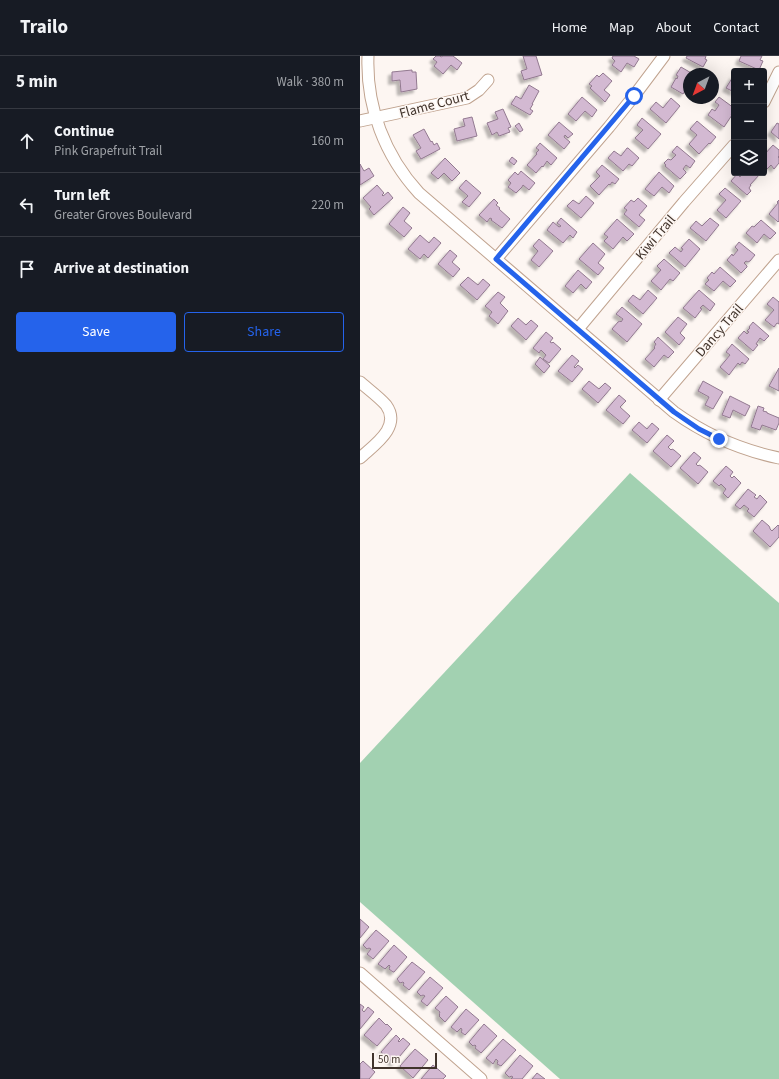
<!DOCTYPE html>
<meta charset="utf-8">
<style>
body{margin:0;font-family:"Source Sans 3",sans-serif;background:#242831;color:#f1f3f6}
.controls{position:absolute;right:12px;top:12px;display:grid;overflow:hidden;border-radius:4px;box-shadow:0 4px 16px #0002}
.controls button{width:36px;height:36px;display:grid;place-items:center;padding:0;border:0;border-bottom:1px solid #363941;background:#171b24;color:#f1f3f6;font:20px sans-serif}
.compass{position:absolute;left:323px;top:12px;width:36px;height:36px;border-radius:50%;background:#171b24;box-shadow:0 4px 16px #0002;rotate:221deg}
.scale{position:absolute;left:12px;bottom:10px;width:65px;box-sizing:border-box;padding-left:4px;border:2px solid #40332b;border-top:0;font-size:11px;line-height:14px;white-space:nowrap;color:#40332b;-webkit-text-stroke:3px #fdf6f2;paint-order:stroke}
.stop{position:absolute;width:12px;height:12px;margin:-9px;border:3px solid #2563eb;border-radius:50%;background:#fff}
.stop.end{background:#2563eb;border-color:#fff;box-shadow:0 1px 4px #0008}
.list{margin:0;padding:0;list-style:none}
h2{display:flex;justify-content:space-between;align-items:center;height:52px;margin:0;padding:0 16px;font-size:17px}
h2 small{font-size:13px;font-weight:400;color:#9ea1a6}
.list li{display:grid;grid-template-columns:26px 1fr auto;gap:12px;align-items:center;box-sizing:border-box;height:64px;padding:0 16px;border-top:1px solid #363941}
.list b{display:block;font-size:15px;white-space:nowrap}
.list p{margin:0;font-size:13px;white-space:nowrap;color:#9ea1a6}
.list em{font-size:13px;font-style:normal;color:#9ea1a6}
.actions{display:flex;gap:8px;padding:12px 16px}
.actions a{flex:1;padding:9px 0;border:1px solid #2563eb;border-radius:4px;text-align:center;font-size:14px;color:#2563eb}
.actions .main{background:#2563eb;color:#fff}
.icon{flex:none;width:22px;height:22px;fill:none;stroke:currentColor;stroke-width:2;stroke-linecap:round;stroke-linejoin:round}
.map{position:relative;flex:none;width:419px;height:1023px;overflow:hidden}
header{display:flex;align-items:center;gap:24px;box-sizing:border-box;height:56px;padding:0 20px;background:#171b24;border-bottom:1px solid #363941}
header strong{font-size:19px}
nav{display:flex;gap:22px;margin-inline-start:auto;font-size:14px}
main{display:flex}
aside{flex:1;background:#171b24}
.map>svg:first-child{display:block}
</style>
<header>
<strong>Trailo</strong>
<nav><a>Home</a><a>Map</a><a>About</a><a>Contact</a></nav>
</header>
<main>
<aside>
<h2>5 min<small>Walk · 380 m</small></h2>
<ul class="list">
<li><svg class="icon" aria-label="ahead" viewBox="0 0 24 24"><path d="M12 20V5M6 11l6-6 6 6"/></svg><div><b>Continue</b><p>Pink Grapefruit Trail</p></div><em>160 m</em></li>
<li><svg class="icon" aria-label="left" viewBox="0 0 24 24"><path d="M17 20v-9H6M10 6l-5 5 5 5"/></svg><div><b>Turn left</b><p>Greater Groves Boulevard</p></div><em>220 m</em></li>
<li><svg class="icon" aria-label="arrive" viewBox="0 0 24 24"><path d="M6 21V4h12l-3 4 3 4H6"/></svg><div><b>Arrive at destination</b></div></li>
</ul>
<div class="actions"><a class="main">Save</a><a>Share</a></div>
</aside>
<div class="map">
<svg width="419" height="1023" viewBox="0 0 419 1023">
<defs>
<filter id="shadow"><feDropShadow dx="-3.5" dy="3.5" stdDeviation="1" flood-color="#0004"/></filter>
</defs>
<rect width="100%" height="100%" fill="#fdf6f2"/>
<polygon fill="#a2d1b1" points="270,417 419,547 419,1023 200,1023 0,846 0,707"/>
<g fill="#d3b9d2" stroke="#927990" filter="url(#shadow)">
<polygon points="76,0 80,0 81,1 83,0 93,0 102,7 97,14 91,9 83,18 74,10 77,6 73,3"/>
<polygon points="163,0 176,0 182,19 164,24 161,15 167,13"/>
<polygon points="253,0 274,0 279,3 274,11 267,7 261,16 252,9 255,5 252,2"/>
<polygon points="327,0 346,0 345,3 347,4 343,11 326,2"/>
<polygon points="381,0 402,0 400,4 403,5 399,14 379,5"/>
<polygon points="321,11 333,18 329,18 329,29 323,38 311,31 316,22 317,23 318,20 316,19"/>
<polygon points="52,14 52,16 56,16 57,33 41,36 40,24 32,25 32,16"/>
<polygon points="243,17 252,25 244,34 250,39 245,46 230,32 232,30 229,28 237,19 239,21"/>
<polygon points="374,19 374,36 366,32"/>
<polygon points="169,29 179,35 172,48 173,48 170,53 173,55 170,59 151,48 156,40 161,43"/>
<polygon points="222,41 237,54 232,61 225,55 216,65 208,58"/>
<polygon points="359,41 374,52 374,55 371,59 372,59 364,71 348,59 352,53 355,55 359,49 355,46"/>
<polygon points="311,42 320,50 306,67 290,53 296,46 303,52"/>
<polygon points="143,53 151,71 148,72 150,76 139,80 137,76 132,79 127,67 138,63 135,56"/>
<polygon points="112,61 117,80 97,85 94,73 105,70 103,63"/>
<polygon points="282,62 301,78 288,93 275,82 283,74 277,69"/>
<polygon points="337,65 356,81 350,88 349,87 339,98 329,88 337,79 330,73"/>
<polygon points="199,66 213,78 208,82 205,79 204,81 210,86 204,93 188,79"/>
<polygon points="159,67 163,74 160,76 155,70"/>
<polygon points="417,67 419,68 419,83 411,76"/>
<polygon points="64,73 71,86 72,85 74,89 77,87 80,93 61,103 56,95 61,92 53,79"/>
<polygon points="180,87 197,102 191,109 187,105 183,111 182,110 176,117 167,109 177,98 176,97 179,94 176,92"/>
<polygon points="413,89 419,94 419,100 418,101 419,102 419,107 414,113 411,109 407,113 404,111 404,99"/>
<polygon points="317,90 335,105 330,112 326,109 323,113 326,116 326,117 320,123 305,110 306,109 304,107 308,103 311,104 316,99 312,96"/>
<polygon points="267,92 268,92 279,102 272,110 269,108 263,115 248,102 254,95 261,100"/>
<polygon points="152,101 157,105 154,109 149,105"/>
<polygon points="85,102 100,117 92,125 84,117 78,123 71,117"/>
<polygon points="0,108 4,115 9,112 14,120 0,129"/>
<polygon points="242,109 259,123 255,128 252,126 250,129 249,128 239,139 230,130 240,120 236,116"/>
<polygon points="161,115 175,127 169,134 163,129 162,131 156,137 148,131 151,127 148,124 155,116 158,119"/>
<polygon points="299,116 314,130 309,137 302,131 294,140 285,133"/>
<polygon points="383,117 400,118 390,129 391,129 389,132 391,135 387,139 371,125 377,118 380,121"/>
<polygon points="106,124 121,137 109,151 102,146 108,140 99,132"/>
<polygon points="17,129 24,137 22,139 23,140 28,136 33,142 14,159 9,153 11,151 3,142"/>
<polygon points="365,132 381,145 366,162 357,154 366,144 359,138"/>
<polygon points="226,140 234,147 221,162 207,150 213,144 219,148"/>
<polygon points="278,142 287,150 279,159 285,164 279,171 264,158 267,154 264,152 271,144 274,146"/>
<polygon points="134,143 138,147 136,149 140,152 139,153 150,163 142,172 131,164 132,163 130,162 127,166 119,159"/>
<polygon points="419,144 419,165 418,166 409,158 418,147 417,146"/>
<polygon points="43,151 50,157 44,165 52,172 44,181 29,168"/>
<polygon points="201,162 217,176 213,182 210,179 203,187 187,174 193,166 199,171 201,170 197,167"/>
<polygon points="350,162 359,169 346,185 330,172 336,165 342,170"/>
<polygon points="257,163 274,178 267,185 263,181 253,193 244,185 248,181 244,178"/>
<polygon points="401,164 416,177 410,183 404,178 397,187 386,177 392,170 394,171"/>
<polygon points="60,179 69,187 74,181 81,187 68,202 64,198 60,203 48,193"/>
<polygon points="179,183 193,195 179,211 171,204 178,195 173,190"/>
<polygon points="329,183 340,193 325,211 309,197 315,191 321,196 323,193 321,192"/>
<polygon points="379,186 395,199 390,205 388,206 386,205 384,207 387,210 387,211 381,217 367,204 372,198 373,200 378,194 375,191"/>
<polygon points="233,187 245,198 238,207 244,212 238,219 219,203"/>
<polygon points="90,194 97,200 92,206 100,213 93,221 78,208"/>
<polygon points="304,203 320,217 313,225 310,223 301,234 291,225 301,214 297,210"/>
<polygon points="360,211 376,225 370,231 363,225 354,235 345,228 349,224 347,222 352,216 354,218"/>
<polygon points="218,214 232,226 226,233 221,228 213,237 205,230"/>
<polygon points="108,221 118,229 123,223 130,229 117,244 100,229"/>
<polygon points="288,234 297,242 283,258 268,245 273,239 280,244"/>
<polygon points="339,234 355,248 350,255 343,249 340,252 342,253 335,262 323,252"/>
<polygon points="138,236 145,241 140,247 148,255 138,268 129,260 132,256 125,250"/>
<polygon points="413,241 419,246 419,268 417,267 414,271 405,264 414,254 407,248"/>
<polygon points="262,251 282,268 267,286 252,273 258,266 260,265 261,266 263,263 256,258"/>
<polygon points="318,261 327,268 320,277 325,282 319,289 305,276"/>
<polygon points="158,262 166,269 171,264 178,270 166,284 151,270"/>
<polygon points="393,266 409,280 404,285 400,282 396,288 398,289 393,295 378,282 384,275 387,278 389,276 387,275 390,272 389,271"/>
<polygon points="186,276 193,282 190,286 192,287 193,286 201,293 189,307 183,303 186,299 181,294 179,297 173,292"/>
<polygon points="298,281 314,296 308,302 304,299 294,311 285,303 295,292 294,291 296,288 294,286"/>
<polygon points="372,288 389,303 385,308 382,306 380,309 378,307 369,319 360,311 370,299 366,296"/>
<polygon points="212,299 219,305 214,311 215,312 218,309 223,313 212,326 198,315"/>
<polygon points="180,301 190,310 184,317 175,308"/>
<polygon points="419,312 419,335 409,330"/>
<polygon points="229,325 239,333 245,327 251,332 238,347 222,333"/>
<polygon points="343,325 363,336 353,353 345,349 349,341 338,335"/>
<polygon points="259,339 266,345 260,351 270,360 263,368 246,354"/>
<polygon points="370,340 390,350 385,360 373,354 370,362 362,359"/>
<polygon points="398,350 404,352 403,355 407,356 407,357 419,362 419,367 416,374 402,369 400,374 391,371"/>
<polygon points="279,366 287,373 292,367 299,373 287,387 272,374"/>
<polygon points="307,379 314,385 308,391 311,394 312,393 314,394 321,400 311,411 293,395"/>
<polygon points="334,396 341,402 336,408 338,410 339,409 341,410 348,416 338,428 320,412"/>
<polygon points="366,410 373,416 370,420 372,422 374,420 381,427 368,442 363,437 366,433 361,428 359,430 353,425"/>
<polygon points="388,433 396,439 394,441 397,443 400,439 407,446 394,461 387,455 389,453 384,449 380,453 375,449"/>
<polygon points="402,464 409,470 410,472 410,473 412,475 418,469 419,470 419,481 410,491 393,475"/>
<polygon points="0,863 9,871 0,882"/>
<polygon points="16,874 29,885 13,903 7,898 11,893 9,892 7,893 3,889"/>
<polygon points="34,889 47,901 34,916 33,916 29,913 30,910 29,909 25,913 18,908"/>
<polygon points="52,906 65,916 49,934 43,929 44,927 43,926 40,927 37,923"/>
<polygon points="70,921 83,932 67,950 61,945 65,940 63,939 61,940 57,936"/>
<polygon points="86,940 98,951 85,966 79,960 80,959 79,958 80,956 75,952"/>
<polygon points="0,948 4,951 2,954 4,956 8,951 14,956 0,973"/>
<polygon points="106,953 119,964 105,979 101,976 102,974 101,972 97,976 91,971"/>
<polygon points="19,962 26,969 27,968 32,973 17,990 4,979"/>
<polygon points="124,968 137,980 121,997 115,992 116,990 115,989 113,990 109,986"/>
<polygon points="36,979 40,983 38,985 39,986 43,982 50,988 34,1007 21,996"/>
<polygon points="143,983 156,994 141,1010 137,1008 138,1005 136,1003 133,1008 126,1002"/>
<polygon points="55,993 68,1004 53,1022 40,1010"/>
<polygon points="160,999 173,1010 162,1023 151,1023 153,1021 151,1020 150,1021 149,1021 145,1017"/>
<polygon points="3,1005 15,1016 9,1023 0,1023 0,1008"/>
<polygon points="73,1009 86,1020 83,1023 61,1023"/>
<polygon points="177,1017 185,1023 172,1023"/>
</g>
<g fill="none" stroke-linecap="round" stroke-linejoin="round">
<defs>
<g id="minor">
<path d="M8,0C6,51 25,100 59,137L314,356C346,379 381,394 419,402"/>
<polyline points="404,46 419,16"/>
<polyline points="0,65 107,42 119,34 128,24"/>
<polyline points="136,203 249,71 274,40 304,0"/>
<polyline points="218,273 324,146 374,89"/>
<path d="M0,326C8,333 19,341 26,349C42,371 14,389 0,402"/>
<polyline points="299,344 419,204"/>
<polyline points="0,917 121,1023"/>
</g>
</defs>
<use href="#minor" stroke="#c0a38f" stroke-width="13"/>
<use href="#minor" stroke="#fff" stroke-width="11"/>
</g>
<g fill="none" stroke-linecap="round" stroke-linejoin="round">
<polyline stroke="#2563eb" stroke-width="5" points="274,40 136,203 314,356 339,373 359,383"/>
</g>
<g text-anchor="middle" stroke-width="3" stroke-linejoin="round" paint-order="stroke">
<g font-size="14" fill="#40332b" stroke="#fdf6f2">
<text transform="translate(74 48) rotate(-15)" y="5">Flame Court</text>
<text transform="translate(295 181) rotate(-50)" y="5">Kiwi Trail</text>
<text transform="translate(359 274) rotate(-49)" y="5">Dancy Trail</text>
</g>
</g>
</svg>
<div class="controls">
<button>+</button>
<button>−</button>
<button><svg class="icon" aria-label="layers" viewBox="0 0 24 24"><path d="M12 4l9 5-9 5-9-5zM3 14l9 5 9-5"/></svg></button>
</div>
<svg class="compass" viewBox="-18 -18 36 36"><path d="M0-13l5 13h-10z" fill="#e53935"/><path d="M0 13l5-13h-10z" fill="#9ea1a6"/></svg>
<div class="scale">50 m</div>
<div class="stop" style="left:274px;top:40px"></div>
<div class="stop end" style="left:359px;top:383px"></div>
</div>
</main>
